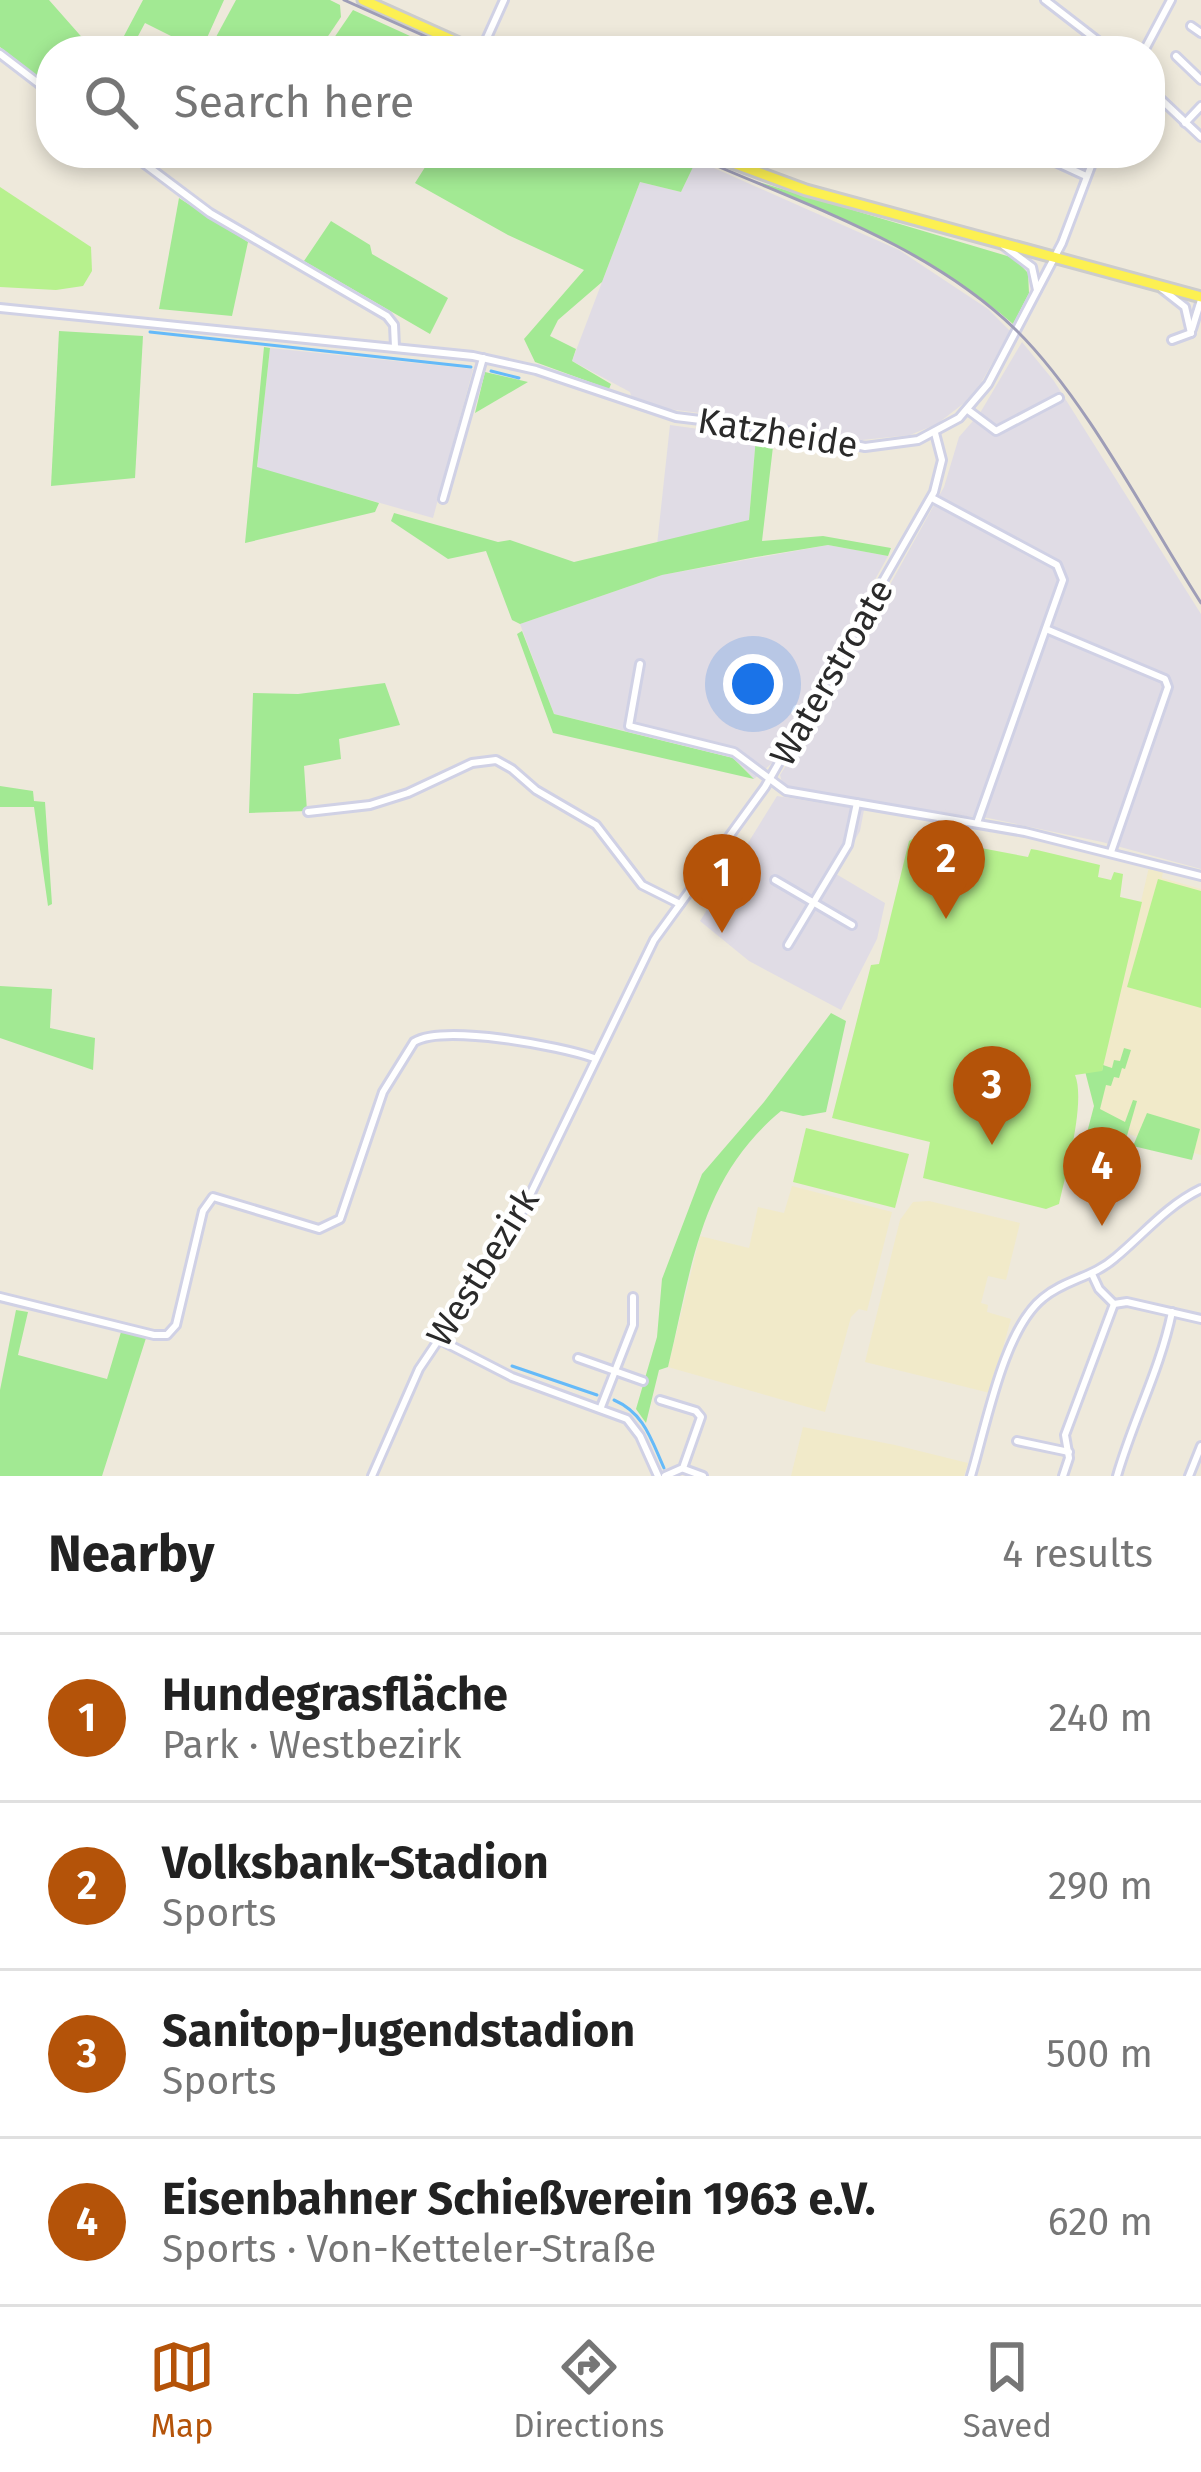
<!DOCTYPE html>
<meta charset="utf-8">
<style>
body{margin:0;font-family:"Fira Sans",sans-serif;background:#f6f6f6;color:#222}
.you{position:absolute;left:753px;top:684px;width:42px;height:42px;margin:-30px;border:9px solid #fff;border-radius:50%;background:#1a73e8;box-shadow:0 0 0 18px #1a73e833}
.badge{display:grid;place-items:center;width:78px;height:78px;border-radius:50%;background:#b45309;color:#fff;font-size:39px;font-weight:700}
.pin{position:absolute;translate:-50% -99px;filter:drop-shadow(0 3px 6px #0008)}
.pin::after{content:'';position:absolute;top:63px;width:42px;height:36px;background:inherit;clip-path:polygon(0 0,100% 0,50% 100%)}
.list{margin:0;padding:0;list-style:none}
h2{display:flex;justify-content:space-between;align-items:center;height:156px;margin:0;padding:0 48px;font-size:51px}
h2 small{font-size:39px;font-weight:400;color:#767676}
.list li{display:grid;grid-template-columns:78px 1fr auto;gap:36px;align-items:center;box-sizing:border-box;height:168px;padding:0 48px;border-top:3px solid #e0e0e0}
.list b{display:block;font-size:45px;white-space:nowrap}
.list p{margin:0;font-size:39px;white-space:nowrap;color:#767676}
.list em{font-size:39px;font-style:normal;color:#767676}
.icon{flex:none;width:66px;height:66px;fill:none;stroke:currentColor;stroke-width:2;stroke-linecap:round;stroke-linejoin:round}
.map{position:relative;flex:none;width:1201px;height:1476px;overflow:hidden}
.search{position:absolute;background:#fff;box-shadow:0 6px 18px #0003;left:36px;right:36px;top:36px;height:132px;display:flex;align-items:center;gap:30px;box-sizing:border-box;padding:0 42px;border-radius:48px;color:#767676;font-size:45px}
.sheet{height:828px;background:#fff}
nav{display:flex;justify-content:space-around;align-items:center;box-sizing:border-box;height:168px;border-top:3px solid #e0e0e0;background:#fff;font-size:33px;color:#767676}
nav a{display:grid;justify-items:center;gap:6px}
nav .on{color:#b45309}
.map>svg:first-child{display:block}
</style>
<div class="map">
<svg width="1201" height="1476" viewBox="0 0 1201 1476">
<rect width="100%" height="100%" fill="#eee9db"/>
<g fill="#e0dce5">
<polygon points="696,160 899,250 988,309 1010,331 981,383 964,403 937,424 910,435 862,440 773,422 668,409 632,398 630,392 572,361 640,182 681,192"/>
<polygon points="1022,342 1054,381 1201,614 1201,869 1102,842 988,818 918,812 790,787 782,782 780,775 814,722 944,487 959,437 980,413"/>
<polygon points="270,348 473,369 433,518 257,468"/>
<polygon points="670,425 756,437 749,520 657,545"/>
<polygon points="828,545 888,556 798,719 772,763 754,779 733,757 554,714 520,624 662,575"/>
<polygon points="777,796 864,810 860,831 836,874 885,903 877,939 841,1010 749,961 700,921"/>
</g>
<g fill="#f1eac9">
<polygon points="1149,867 1163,871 1162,878 1201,889 1201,1155 1090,1123 1094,1106 1085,1071 1102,1070"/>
<polygon points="792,1186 892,1212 867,1311 859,1309 851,1317 825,1412 668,1367 700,1236 749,1248 758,1207 784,1213"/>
<polygon points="929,1201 1020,1223 1006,1280 988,1276 981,1303 988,1305 987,1312 1011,1319 990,1393 865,1362 900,1220 913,1202"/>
<polygon points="803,1427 895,1445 968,1463 964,1476 791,1476"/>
</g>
<g fill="#a2e993">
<polygon points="0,0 49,0 94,51 51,51 51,87 0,47"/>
<polygon points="143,0 224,0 201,51 145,23 130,51 116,51"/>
<polygon points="236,0 330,0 340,5 341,17 318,51 242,51 216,37"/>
<polygon points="353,10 410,36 400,51 325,51"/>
<polygon points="434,153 660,153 693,167 681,192 640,182 602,282 558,320 550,336 576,349 572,361 611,384 609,389 535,362 524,339 584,270 508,235 415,183"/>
<path d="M755,181L1014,258L1028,273L1029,293L1013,324C937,258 847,221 755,181Z"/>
<polygon points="179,198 248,242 232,316 159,309"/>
<polygon points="331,221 370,245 372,254 448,298 430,334 304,261"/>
<polygon points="59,331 143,336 135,478 51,486"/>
<polygon points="264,347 270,348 257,467 379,503 375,512 245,543"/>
<polygon points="485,372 528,382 475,413"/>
<polygon points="756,437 774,438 762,541 823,536 891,548 888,556 828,545 756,557 662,575 520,624 512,620 486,551 448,559 391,521 394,513 498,542 510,540 574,562 749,520"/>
<polygon points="522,631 554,714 733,758 754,779 553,733 517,634"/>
<polygon points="385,683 400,725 339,739 341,759 304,766 307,811 249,813 253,693 298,694"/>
<polygon points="0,786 33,791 34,801 45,802 52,904 48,906 34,807 0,807"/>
<polygon points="0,986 52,989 50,1028 95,1038 93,1070 0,1038"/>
<path d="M831,1013L846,1021L826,1112L803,1116L781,1111C699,1179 692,1268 668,1367L659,1370L646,1423L636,1409L657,1337L662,1279L702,1174L764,1102Z"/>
<polygon points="1124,1048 1131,1050 1125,1069 1122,1068 1119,1078 1114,1077 1111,1086 1106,1085 1100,1109 1125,1122 1133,1100 1137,1101 1122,1153 1084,1144 1094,1106 1085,1071 1102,1071 1103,1065 1112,1068 1114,1060 1120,1061"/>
<polygon points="1147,1113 1200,1129 1192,1160 1133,1146"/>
<polygon points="16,1310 28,1312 18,1355 107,1379 121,1332 146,1338 102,1476 0,1476 0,1390"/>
</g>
<g fill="#b7f18e">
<polygon points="0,187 91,247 92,271 83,286 56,290 0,287"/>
<path d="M917,836L1028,857L1031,849L1037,850L1100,865L1098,877L1111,880L1114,872L1123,874L1120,897L1142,902L1102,1071L1075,1075C1086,1102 1066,1173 1059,1204L1046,1209L923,1178L930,1142L832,1118L871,965L879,964L909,841Z"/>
<polygon points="1158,879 1201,891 1201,1008 1127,987"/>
<polygon points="806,1128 909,1154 895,1208 793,1182"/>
</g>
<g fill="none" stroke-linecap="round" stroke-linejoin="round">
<g stroke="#65baf9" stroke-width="3">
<polyline points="150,332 471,367"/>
<polyline points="491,371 519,378"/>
<polyline points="512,1366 597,1395"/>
<path d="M614,1400C644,1413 651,1439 664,1468"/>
</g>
<defs>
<g id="minor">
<polyline points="1045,0 1111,51"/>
<polyline points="1191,26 1201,33"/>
<polyline points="481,51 504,0"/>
<polyline points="1144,51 1171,0"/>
<polyline points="0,54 51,93"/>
<polyline points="1176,56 1201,80"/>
<polyline points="1150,89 1201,137"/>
<polyline points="1185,123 1201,106"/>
<polyline points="130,153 210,213 387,316 394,325 395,347"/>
<polyline points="1036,153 1086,176"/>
<polyline points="1004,246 1032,267 1037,290"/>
<polyline points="1162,289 1185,307 1191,333"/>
<polyline points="0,308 473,356 536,370 676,417 783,430 865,447 918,440 959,418 988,384 1062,243 1096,153"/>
<polyline points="1192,329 1201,300"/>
<polyline points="1172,340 1191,333"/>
<polyline points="968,410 996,431 1059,398"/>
<polyline points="932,498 1057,565 1063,580 977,823"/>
<polyline points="443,499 483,358"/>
<polyline points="1046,629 1165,679 1168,687 1111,852"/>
<polyline points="640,664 629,726 734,752 786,791 1025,832 1201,876"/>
<polyline points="308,812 370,805 408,793 472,763 496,760 512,769 536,790 596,825 642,885 680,904"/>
<polyline points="775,880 852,925"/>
<polyline points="788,945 848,845 857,803"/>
<polyline points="1092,1274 1099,1289 1114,1304"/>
<path d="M0,1297L154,1335H167L176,1325L203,1211L213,1197L319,1229L340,1219L383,1092L414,1042C444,1024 560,1046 594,1058"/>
<polyline points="1114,1304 1127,1302 1201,1319"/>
<polyline points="440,1340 512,1377 627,1419 640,1436 658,1476"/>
<polyline points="578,1358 643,1381"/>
<polyline points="660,1400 696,1411 701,1417 683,1468 665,1476"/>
<polyline points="601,1407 633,1325 633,1297"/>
<polyline points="1017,1441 1069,1452"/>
<polyline points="684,1469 703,1476"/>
<polyline points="372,1476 419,1369 515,1226 654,940 765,787 934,492 942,460 935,433"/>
<path d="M971,1476C986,1427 1003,1330 1043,1298C1064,1280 1094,1277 1115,1258C1144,1234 1166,1206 1201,1189"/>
<polyline points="1063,1476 1069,1458 1065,1435 1114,1304"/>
<path d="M1117,1476C1133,1420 1160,1370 1172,1312"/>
<polyline points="1189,1476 1201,1446"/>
</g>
<g id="major">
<polyline points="363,0 477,51"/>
<polyline points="706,153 806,190 1201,297"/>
</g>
</defs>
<use href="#minor" stroke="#d0d1e5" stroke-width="12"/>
<use href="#major" stroke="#ccc" stroke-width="15"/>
<use href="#minor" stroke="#fff" stroke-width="6"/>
<use href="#major" stroke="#fcf052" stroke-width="9"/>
<g stroke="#9e9db7" stroke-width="3">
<polyline points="344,0 458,51"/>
<path d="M687,153C799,203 927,243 1016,330C1087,400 1147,519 1201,603"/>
</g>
</g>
<g text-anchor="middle" stroke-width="9" stroke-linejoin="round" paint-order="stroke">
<g font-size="36" fill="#2a2a2a" stroke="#fff">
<text transform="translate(778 432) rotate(9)" y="13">Katzheide</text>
<text transform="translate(831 672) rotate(-60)" y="13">Waterstroate</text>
<text transform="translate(482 1267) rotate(-58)" y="13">Westbezirk</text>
</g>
</g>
</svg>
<div class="you"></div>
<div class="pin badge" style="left:722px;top:933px">1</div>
<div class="pin badge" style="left:946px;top:919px">2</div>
<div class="pin badge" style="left:992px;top:1145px">3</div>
<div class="pin badge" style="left:1102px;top:1226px">4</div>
<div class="search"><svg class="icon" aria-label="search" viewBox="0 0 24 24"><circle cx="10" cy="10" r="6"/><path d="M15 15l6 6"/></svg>Search here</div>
</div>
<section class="sheet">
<h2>Nearby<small>4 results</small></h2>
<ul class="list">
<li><span class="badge">1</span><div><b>Hundegrasfläche</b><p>Park · Westbezirk</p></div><em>240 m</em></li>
<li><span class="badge">2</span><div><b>Volksbank-Stadion</b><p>Sports</p></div><em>290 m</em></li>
<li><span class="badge">3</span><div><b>Sanitop-Jugendstadion</b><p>Sports</p></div><em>500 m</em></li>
<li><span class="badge">4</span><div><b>Eisenbahner Schießverein 1963 e.V.</b><p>Sports · Von-Ketteler-Straße</p></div><em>620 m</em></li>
</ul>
</section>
<nav>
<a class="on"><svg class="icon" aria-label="map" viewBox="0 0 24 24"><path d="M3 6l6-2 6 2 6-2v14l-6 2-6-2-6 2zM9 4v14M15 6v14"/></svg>Map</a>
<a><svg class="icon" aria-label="directions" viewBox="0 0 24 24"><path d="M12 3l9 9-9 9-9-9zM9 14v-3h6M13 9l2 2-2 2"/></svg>Directions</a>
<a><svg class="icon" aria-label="saved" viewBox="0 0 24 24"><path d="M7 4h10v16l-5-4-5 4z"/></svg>Saved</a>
</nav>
